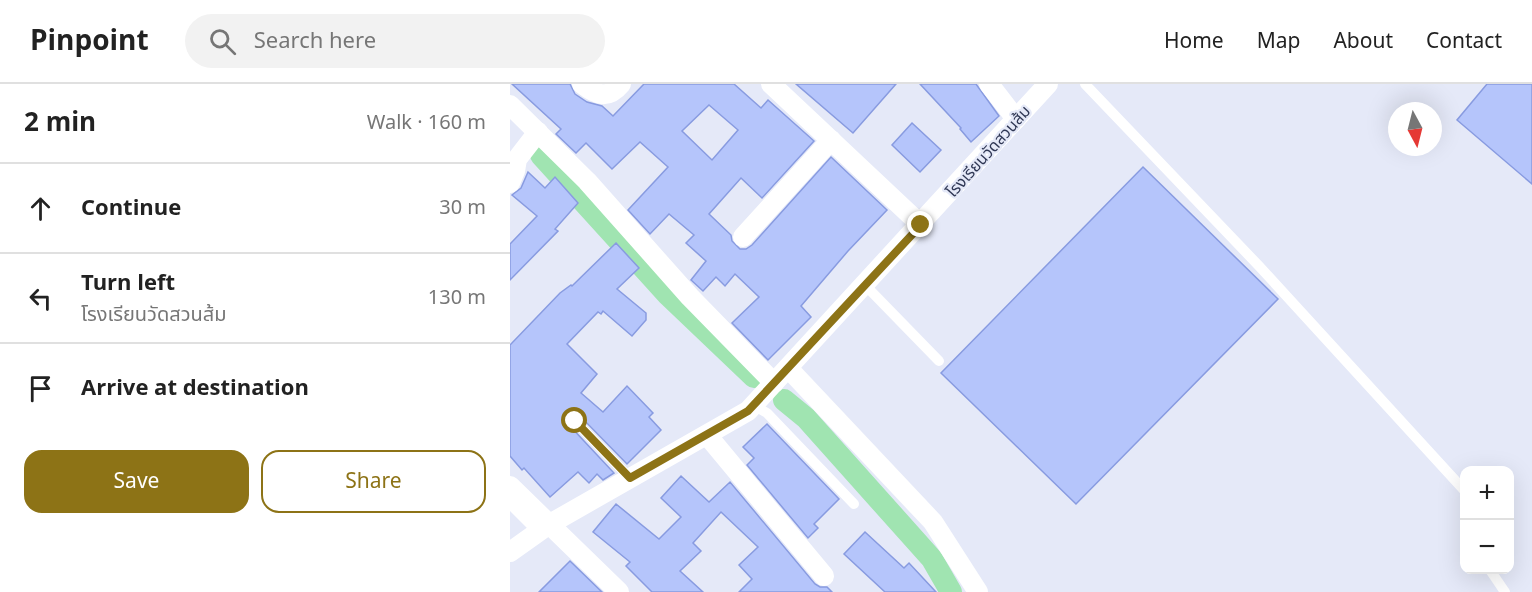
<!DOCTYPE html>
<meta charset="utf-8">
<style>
body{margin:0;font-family:Georgia,"Noto Sans Thai",serif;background:#f2f2f2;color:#222}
.controls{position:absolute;right:18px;bottom:18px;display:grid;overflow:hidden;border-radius:12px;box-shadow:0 6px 24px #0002}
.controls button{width:54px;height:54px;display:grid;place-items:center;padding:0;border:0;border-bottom:2px solid #e0e0e0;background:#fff;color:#222;font:30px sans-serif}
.compass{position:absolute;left:878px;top:18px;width:54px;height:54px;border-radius:50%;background:#fff;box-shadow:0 6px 24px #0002;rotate:173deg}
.stop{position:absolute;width:18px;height:18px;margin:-14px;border:4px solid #8d7316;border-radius:50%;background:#fff}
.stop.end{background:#8d7316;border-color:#fff;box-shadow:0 2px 6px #0008}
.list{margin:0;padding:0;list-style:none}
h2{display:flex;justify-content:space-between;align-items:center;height:78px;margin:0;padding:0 24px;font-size:26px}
h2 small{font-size:20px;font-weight:400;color:#767676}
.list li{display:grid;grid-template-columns:39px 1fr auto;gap:18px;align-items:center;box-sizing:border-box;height:90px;padding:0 24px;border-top:2px solid #e0e0e0}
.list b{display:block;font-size:22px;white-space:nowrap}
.list p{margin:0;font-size:20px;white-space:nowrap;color:#767676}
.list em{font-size:20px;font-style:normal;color:#767676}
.actions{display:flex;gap:12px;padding:18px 24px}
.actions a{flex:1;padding:14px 0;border:2px solid #8d7316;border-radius:18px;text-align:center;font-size:21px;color:#8d7316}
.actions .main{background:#8d7316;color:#fff}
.icon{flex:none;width:33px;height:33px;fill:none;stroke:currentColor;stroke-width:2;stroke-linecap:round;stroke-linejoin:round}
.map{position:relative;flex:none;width:1022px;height:508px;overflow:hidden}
header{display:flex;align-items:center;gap:36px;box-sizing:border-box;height:84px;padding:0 30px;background:#fff;border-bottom:2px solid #e0e0e0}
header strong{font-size:28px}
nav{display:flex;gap:33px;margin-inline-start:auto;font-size:21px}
.search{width:420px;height:54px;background:#f2f2f2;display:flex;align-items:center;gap:15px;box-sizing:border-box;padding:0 21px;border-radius:33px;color:#767676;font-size:22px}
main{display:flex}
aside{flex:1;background:#fff}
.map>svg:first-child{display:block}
</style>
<header>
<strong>Pinpoint</strong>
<div class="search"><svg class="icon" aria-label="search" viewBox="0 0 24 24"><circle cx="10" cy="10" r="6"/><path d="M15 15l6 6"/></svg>Search here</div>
<nav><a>Home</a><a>Map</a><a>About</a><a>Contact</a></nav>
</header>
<main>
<aside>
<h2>2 min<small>Walk · 160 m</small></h2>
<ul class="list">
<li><svg class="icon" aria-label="ahead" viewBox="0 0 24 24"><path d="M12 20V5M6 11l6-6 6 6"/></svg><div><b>Continue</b></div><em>30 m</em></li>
<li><svg class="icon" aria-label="left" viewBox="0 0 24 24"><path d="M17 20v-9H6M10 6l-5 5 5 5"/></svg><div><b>Turn left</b><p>โรงเรียนวัดสวนส้ม</p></div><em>130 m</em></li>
<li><svg class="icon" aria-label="arrive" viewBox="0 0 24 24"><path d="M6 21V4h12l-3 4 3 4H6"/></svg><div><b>Arrive at destination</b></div></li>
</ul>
<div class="actions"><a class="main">Save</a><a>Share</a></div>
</aside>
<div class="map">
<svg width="1022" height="508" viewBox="0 0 1022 508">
<rect width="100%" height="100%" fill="#e5e9f8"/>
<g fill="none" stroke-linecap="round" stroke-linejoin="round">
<g stroke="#a0e4b1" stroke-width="22">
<polyline points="31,71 158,211 244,293"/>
<polyline points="274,316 296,334 422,475 441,508"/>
</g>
</g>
<g fill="#b5c5fb" stroke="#889be0" stroke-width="1.5" fill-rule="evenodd">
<path d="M2,0H60L65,10L77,18L92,22L103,32L134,0H224L251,24L258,16L304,57L252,114L231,94L199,130L221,151L222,157L230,165H236L242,161L321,73L377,126L338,167L291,222L301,233L258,276L222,239L249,213L225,190L215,202L206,193L193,207L181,196L196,177L176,159L184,151L159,130L140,150L118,126L158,83L130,58L102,85L76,59L66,69L46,50L51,45ZM199,21L228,46L202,76L172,47Z"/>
<polygon points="286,0 386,0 343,49"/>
<polygon points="410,0 466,0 489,32 461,58 450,45 451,44"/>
<polygon points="977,0 1022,0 1022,100 947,36"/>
<polygon points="402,39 431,66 410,88 382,61"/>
<polygon points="633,83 768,215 566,420 431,289"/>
<polygon points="18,88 35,104 45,93 68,119 45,145 48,147 0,196 0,160 27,132 2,111 11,104"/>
<polygon points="106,159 129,184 107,205 136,229 136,236 122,252 93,227 91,230 88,228 57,260 87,290 71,309 93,328 117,302 143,329 139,333 151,346 117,380 70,332 66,330 60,331 58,336 60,342 104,389 93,396 87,390 79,399 68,388 40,413 14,384 12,386 0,372 0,261 50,209 61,201 62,202"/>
<polygon points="257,340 329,415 304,440 308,444 298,454 237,381 244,374 233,363"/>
<polygon points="171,392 199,418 220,398 305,500 310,503 317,503 322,508 229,508 242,495 229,481 248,463 211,428 183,459 191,467 170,487 193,508 142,508 116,482 120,478 83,448 106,420 149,455 171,433 151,414"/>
<polygon points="355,448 394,484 399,479 426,508 375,508 334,470"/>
<polygon points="60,477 92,508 29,508"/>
</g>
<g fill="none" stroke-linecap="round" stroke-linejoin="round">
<g stroke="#fff" stroke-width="10">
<polyline points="575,0 749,182 954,406"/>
<polyline points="355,201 429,277"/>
<polyline points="243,321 257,329 344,420"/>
<polyline points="65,337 120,394"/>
<polyline points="0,420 28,448"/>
<polyline points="980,486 995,508"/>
</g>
<g stroke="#fff" stroke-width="20">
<path d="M72,0C86,11 98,16 111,0"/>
<polyline points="261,0 411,141"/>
<polyline points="479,0 506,35"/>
<polyline points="0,21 77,97 180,213 264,299"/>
<polyline points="0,99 5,87 7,75 28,48"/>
<polyline points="233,153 321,56"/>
<polyline points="278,284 423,438 468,508"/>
<polyline points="197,351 314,492"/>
<polyline points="0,402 109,508"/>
<polyline points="0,468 38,441 238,327 538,0"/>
</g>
</g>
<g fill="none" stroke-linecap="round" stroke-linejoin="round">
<polyline stroke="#8d7316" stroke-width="8" points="65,337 120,394 238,327 411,141"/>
</g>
<g text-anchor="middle" stroke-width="4.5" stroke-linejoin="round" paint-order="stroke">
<g font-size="16" fill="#303855" stroke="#e5e9f8">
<text transform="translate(478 67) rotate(-48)" y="6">โรงเรียนวัดสวนส้ม</text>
</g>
</g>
</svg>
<div class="controls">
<button>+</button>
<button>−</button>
</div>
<svg class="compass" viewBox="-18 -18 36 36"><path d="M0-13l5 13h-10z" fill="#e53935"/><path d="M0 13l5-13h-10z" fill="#767676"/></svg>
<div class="stop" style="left:65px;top:337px"></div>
<div class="stop end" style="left:411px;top:141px"></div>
</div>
</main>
